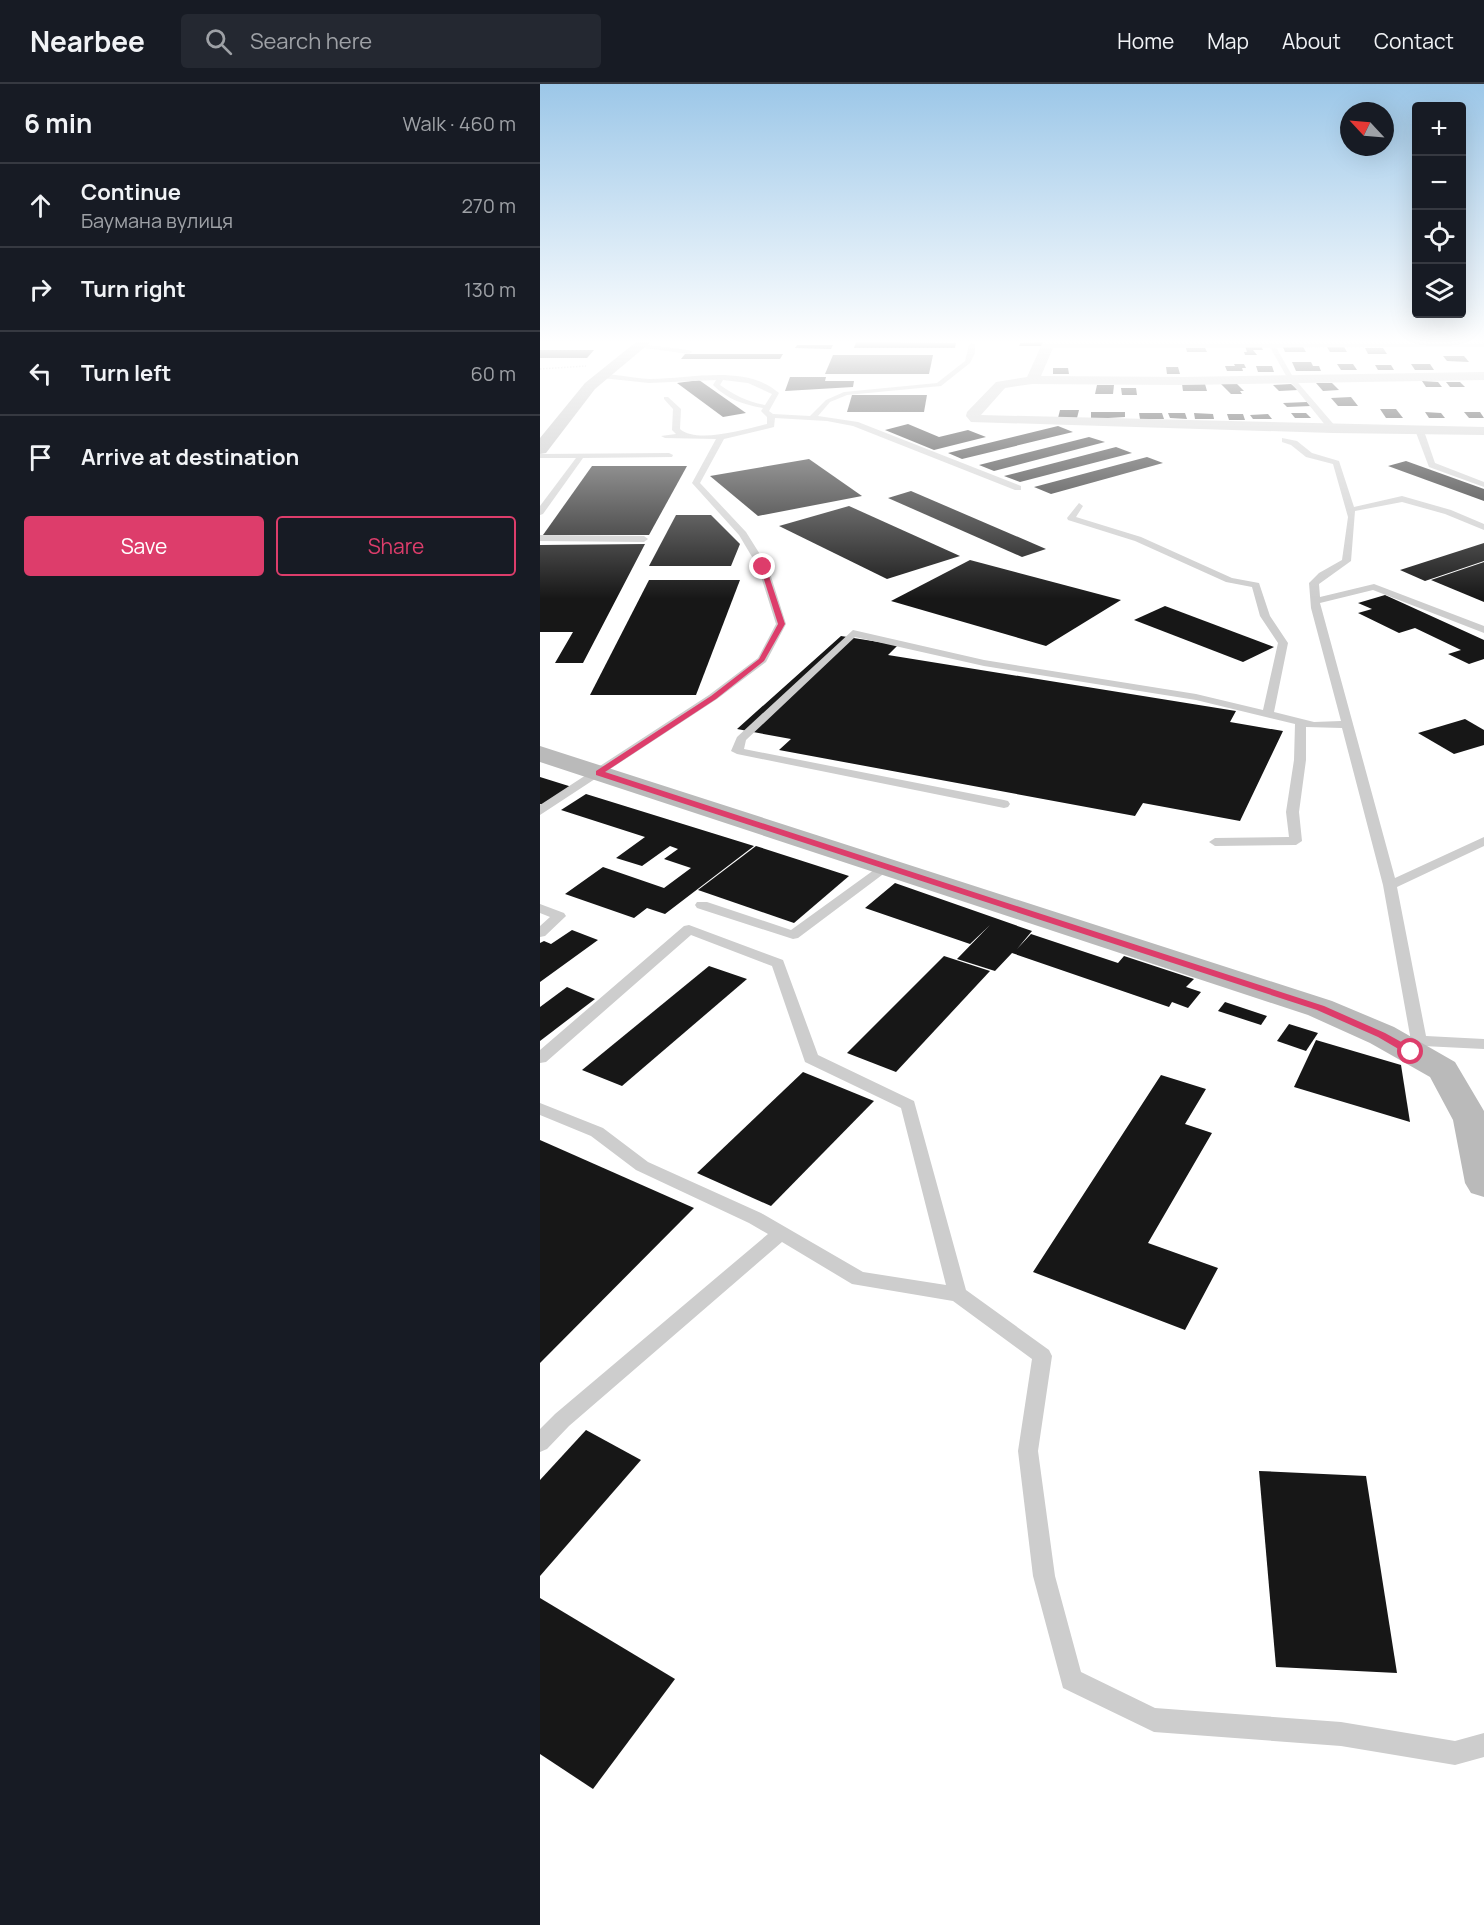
<!DOCTYPE html>
<meta charset="utf-8">
<style>
body{margin:0;font-family:Manrope,sans-serif;background:#242831;color:#f1f3f6}
.controls{position:absolute;right:18px;top:18px;display:grid;overflow:hidden;border-radius:6px;box-shadow:0 6px 24px #0002}
.controls button{width:54px;height:54px;display:grid;place-items:center;padding:0;border:0;border-bottom:2px solid #363941;background:#171b24;color:#f1f3f6;font:30px sans-serif}
.compass{position:absolute;left:800px;top:18px;width:54px;height:54px;border-radius:50%;background:#171b24;box-shadow:0 6px 24px #0002;rotate:296deg}
.stop{position:absolute;width:18px;height:18px;margin:-14px;border:4px solid #dd3d6b;border-radius:50%;background:#fff}
.stop.end{background:#dd3d6b;border-color:#fff;box-shadow:0 2px 6px #0008}
.list{margin:0;padding:0;list-style:none}
h2{display:flex;justify-content:space-between;align-items:center;height:78px;margin:0;padding:0 24px;font-size:26px}
h2 small{font-size:20px;font-weight:400;color:#9ea1a6}
.list li{display:grid;grid-template-columns:39px 1fr auto;gap:18px;align-items:center;box-sizing:border-box;height:84px;padding:0 24px;border-top:2px solid #363941}
.list b{display:block;font-size:22px;white-space:nowrap}
.list p{margin:0;font-size:20px;white-space:nowrap;color:#9ea1a6}
.list em{font-size:20px;font-style:normal;color:#9ea1a6}
.actions{display:flex;gap:12px;padding:18px 24px}
.actions a{flex:1;padding:14px 0;border:2px solid #dd3d6b;border-radius:6px;text-align:center;font-size:21px;color:#dd3d6b}
.actions .main{background:#dd3d6b;color:#fff}
.icon{flex:none;width:33px;height:33px;fill:none;stroke:currentColor;stroke-width:2;stroke-linecap:round;stroke-linejoin:round}
.map{position:relative;flex:none;width:944px;height:1841px;overflow:hidden}
header{display:flex;align-items:center;gap:36px;box-sizing:border-box;height:84px;padding:0 30px;background:#171b24;border-bottom:2px solid #363941}
header strong{font-size:28px}
nav{display:flex;gap:33px;margin-inline-start:auto;font-size:21px}
.search{width:420px;height:54px;background:#242831;display:flex;align-items:center;gap:15px;box-sizing:border-box;padding:0 21px;border-radius:6px;color:#9ea1a6;font-size:22px}
main{display:flex}
aside{flex:1;background:#171b24}
.map>svg:first-child{display:block}
</style>
<header>
<strong>Nearbee</strong>
<div class="search"><svg class="icon" aria-label="search" viewBox="0 0 24 24"><circle cx="10" cy="10" r="6"/><path d="M15 15l6 6"/></svg>Search here</div>
<nav><a>Home</a><a>Map</a><a>About</a><a>Contact</a></nav>
</header>
<main>
<aside>
<h2>6 min<small>Walk · 460 m</small></h2>
<ul class="list">
<li><svg class="icon" aria-label="ahead" viewBox="0 0 24 24"><path d="M12 20V5M6 11l6-6 6 6"/></svg><div><b>Continue</b><p>Баумана вулиця</p></div><em>270 m</em></li>
<li><svg class="icon" aria-label="right" viewBox="0 0 24 24"><path d="M7 20v-9h11M14 6l5 5-5 5"/></svg><div><b>Turn right</b></div><em>130 m</em></li>
<li><svg class="icon" aria-label="left" viewBox="0 0 24 24"><path d="M17 20v-9H6M10 6l-5 5 5 5"/></svg><div><b>Turn left</b></div><em>60 m</em></li>
<li><svg class="icon" aria-label="arrive" viewBox="0 0 24 24"><path d="M6 21V4h12l-3 4 3 4H6"/></svg><div><b>Arrive at destination</b></div></li>
</ul>
<div class="actions"><a class="main">Save</a><a>Share</a></div>
</aside>
<div class="map">
<svg width="944" height="1841" viewBox="0 0 944 1841">
<rect width="100%" height="100%" fill="#fff"/>
<g fill="#171717">
<polygon points="316,258 416,259 415,264 314,264"/>
<polygon points="505,258 503,262 479,262 480,259"/>
<polygon points="257,261 293,261 291,265 255,264"/>
<polygon points="705,262 721,262 723,266 713,266 717,271 705,271 704,268 707,268"/>
<polygon points="743,263 763,263 766,268 745,268"/>
<polygon points="787,263 804,263 807,268 790,268"/>
<polygon points="646,264 665,264 667,268 647,268"/>
<polygon points="825,264 843,264 847,270 828,270"/>
<polygon points="0,266 54,266 47,274 0,274"/>
<polygon points="145,270 243,270 240,275 141,275"/>
<polygon points="293,271 393,271 389,290 285,290"/>
<polygon points="903,272 924,272 929,278 907,277"/>
<polygon points="752,278 771,278 773,282 779,282 781,287 756,287"/>
<polygon points="694,280 704,280 706,284 702,284 703,287 687,287 685,282 695,282"/>
<polygon points="797,280 813,280 817,286 801,286"/>
<polygon points="871,280 890,280 894,286 875,286"/>
<polygon points="835,281 851,281 854,286 838,286"/>
<polygon points="716,282 732,282 734,288 718,288"/>
<polygon points="626,283 638,283 640,290 627,290"/>
<polygon points="513,284 528,284 529,290 513,290"/>
<polygon points="250,293 286,293 285,297 314,297 313,303 245,307"/>
<polygon points="159,296 206,329 183,333 137,299"/>
<polygon points="882,297 898,298 902,303 886,303"/>
<polygon points="906,298 920,298 925,303 910,303"/>
<polygon points="696,299 704,307 700,307 702,310 691,310 681,300"/>
<polygon points="776,299 792,299 799,306 783,307"/>
<polygon points="642,300 665,300 667,307 643,307"/>
<polygon points="751,300 758,306 739,307 733,301"/>
<polygon points="557,301 574,301 573,310 555,310"/>
<polygon points="581,304 596,304 597,311 582,311"/>
<polygon points="312,311 387,311 384,328 307,328"/>
<polygon points="811,313 818,322 798,322 791,314"/>
<polygon points="767,318 771,322 747,323 743,319"/>
<polygon points="840,325 856,325 863,334 846,334"/>
<polygon points="520,326 539,326 537,334 518,334"/>
<polygon points="551,328 585,328 585,333 551,335"/>
<polygon points="885,328 901,329 905,334 889,334"/>
<polygon points="924,328 940,328 944,334 929,334"/>
<polygon points="599,329 622,329 624,335 600,335"/>
<polygon points="628,329 645,329 647,335 630,334"/>
<polygon points="654,329 673,330 674,335 655,335"/>
<polygon points="751,329 766,329 771,334 755,334"/>
<polygon points="687,330 703,330 705,336 689,336"/>
<polygon points="728,330 732,335 713,335 710,331"/>
<polygon points="368,340 399,353 428,346 446,353 394,366 345,346"/>
<polygon points="518,342 533,348 422,375 408,369"/>
<polygon points="549,353 565,358 454,387 439,381"/>
<polygon points="576,363 592,369 480,398 464,392"/>
<polygon points="607,373 623,379 511,410 494,403"/>
<polygon points="269,375 322,412 218,432 170,392"/>
<polygon points="866,377 944,405 944,417 848,382"/>
<polygon points="52,382 147,382 109,451 3,451"/>
<polygon points="371,407 506,465 482,473 348,414"/>
<polygon points="309,422 420,472 347,495 239,442"/>
<polygon points="136,431 171,431 200,460 191,482 109,482"/>
<polygon points="944,459 944,477 885,497 860,486"/>
<polygon points="105,460 43,579 15,579 33,548 0,548 0,461"/>
<polygon points="430,476 581,516 506,562 351,517"/>
<polygon points="944,478 944,518 891,496"/>
<polygon points="109,496 200,496 156,611 50,611"/>
<polygon points="845,511 944,556 944,575 929,580 908,570 921,566 875,544 859,549 818,529 832,525 818,519"/>
<polygon points="625,522 734,563 703,578 594,536"/>
<polygon points="301,552 358,561 348,571 696,627 690,638 743,647 700,737 603,719 595,732 239,666 251,655 197,645"/>
<polygon points="925,635 944,646 944,661 914,670 878,649"/>
<polygon points="0,693 32,703 3,721 0,720"/>
<polygon points="46,710 214,762 125,830 107,824 94,834 25,810 63,783 124,804 151,784 124,775 138,765 130,762 102,782 76,774 105,753 21,726"/>
<polygon points="216,762 275,781 309,792 254,839 158,806"/>
<polygon points="355,799 492,847 477,865 491,850 578,879 584,872 654,895 646,903 661,908 648,924 632,918 629,923 472,869 455,887 417,875 450,841 430,860 325,824"/>
<polygon points="32,846 58,856 0,898 0,859 4,857 11,860"/>
<polygon points="404,872 450,887 356,988 307,969"/>
<polygon points="169,882 207,895 82,1002 42,986"/>
<polygon points="27,903 55,915 0,957 0,923"/>
<polygon points="685,918 727,932 721,941 678,927"/>
<polygon points="749,940 778,949 766,967 737,957"/>
<polygon points="776,956 861,981 870,1038 754,1003"/>
<polygon points="263,988 334,1017 231,1122 157,1089"/>
<polygon points="621,991 666,1005 645,1040 672,1049 608,1159 678,1184 645,1246 493,1188"/>
<polygon points="0,1056 154,1124 0,1279"/>
<polygon points="46,1346 101,1376 0,1492 0,1396"/>
<polygon points="719,1387 826,1392 857,1589 736,1583"/>
<polygon points="0,1514 135,1595 53,1705 0,1670"/>
</g>
<g fill="none" stroke-linecap="round" stroke-linejoin="round">
<polyline stroke="#cacaca" stroke-width="1.5" stroke-dasharray="1.5 1.5" stroke-linecap="butt" points="0,285 46,282"/>
<g fill="#cdcdcd" fill-rule="evenodd">
<polygon points="727,258 733,258 753,293 796,343 796,347 790,347 748,295"/>
<path d="M432,259L435,261V269L430,279L401,302L307,311L290,318L278,332L318,338L481,402V406H475L313,342L287,337L235,334L234,343L184,355L160,399L206,448L228,483L246,540L226,578L177,615L0,731V721L169,611L218,574L236,540L218,483L199,451L152,399L176,355L125,354L121,352L136,350L132,346L133,325L124,315V313H128L141,325L140,345C157,360 206,345 227,340V333L221,327L223,324C204,321 187,315 173,301L176,296L109,299L62,294L60,291C76,289 94,295 111,295C151,295 206,280 239,309L229,327L233,330L270,332L286,316L304,308L397,299L425,277L429,261ZM183,296L208,299L232,310L225,321C208,318 194,311 180,301Z"/>
<polygon points="99,260 149,266 152,268 149,270 97,263"/>
<polygon points="879,344 885,350 895,379 944,398 944,403 889,383 875,346"/>
<polygon points="742,354 757,357 772,369 799,377 814,423 862,412 911,426 944,440 944,446 905,430 862,418 815,427 811,477 779,500 780,513 834,500 944,542 944,549 833,506 780,519 855,794 944,753 944,762 857,803 886,952 944,955 944,965 883,962 877,972 871,973 863,968 871,957 843,801 802,644 766,643 766,676 759,728 762,757 756,761 675,762 669,758 675,754 749,753 746,728 754,676 755,640 656,616 444,582 315,553 206,656 204,665 464,716 468,717 470,720 468,723 464,724 197,670 191,667 197,653 313,546 444,576 656,610 723,626 738,559 720,532 712,503 686,498 595,457 528,436 527,434 539,419 543,422 536,433 601,453 692,494 719,499 730,532 748,559 734,628 774,638 801,637 771,524 769,499 779,489 802,476 808,433 793,380 766,373 751,361 742,358"/>
<polygon points="129,369 133,371 132,373 43,374 3,430 0,431 0,422 36,374 0,374 0,370"/>
<polygon points="0,451 104,452 108,455 104,458 0,457"/>
<polygon points="345,778 352,782 350,785 258,854 253,855 157,824 155,821 157,818 167,818 251,846"/>
<polygon points="0,820 24,829 26,832 5,852 0,853 0,842 10,833 0,829"/>
<polygon points="149,841 243,876 278,971 374,1017 426,1206 509,1266 512,1272 498,1367 515,1492 541,1588 615,1624 801,1638 915,1657 944,1649 944,1673 915,1681 801,1662 614,1648 523,1604 493,1492 478,1367 492,1275 413,1217 312,1200 242,1158 29,1342 7,1365 0,1368 0,1345 15,1330 228,1150 209,1139 96,1086 51,1052 0,1031 0,1019 63,1044 108,1078 221,1129 323,1188 406,1201 361,1024 265,978 232,882 151,851 6,978 0,979 0,966 144,842"/>
</g>
<polygon fill="#cdcdcd" fill-rule="evenodd" points="503,258 944,258 944,263 513,264 501,292 644,293 944,288 944,296 644,301 492,300 465,304 441,331 944,343 944,351 793,349 431,338 426,332 427,328 456,298 487,293"/>
<g fill="#bababa" fill-rule="evenodd">
<polygon points="96,258 111,258 55,305 6,369 0,370 0,354 45,299"/>
<polygon points="0,662 792,917 854,943 915,978 944,1027 944,1113 931,1109 925,1099 913,1036 890,993 830,959 768,931 0,678"/>
</g>
</g>
<linearGradient id="sky" x2="0" y2="1"><stop stop-color="#9cc7e8"/><stop offset="0.5" stop-color="#fff"/><stop offset="1" stop-color="#fff" stop-opacity="0"/></linearGradient>
<rect width="944" height="515" fill="url(#sky)"/>
<polygon fill="#dd3d6b" points="223,481 226,483 245,540 224,577 176,615 65,688 784,922 845,949 874,965 874,970 867,970 838,953 777,926 56,691 56,687 171,612 219,575 238,540 220,483"/>
</svg>
<div class="controls">
<button>+</button>
<button>−</button>
<button><svg class="icon" aria-label="locate" viewBox="0 0 24 24"><circle cx="12" cy="12" r="6"/><path d="M12 2v4M12 18v4M2 12h4M18 12h4"/></svg></button>
<button><svg class="icon" aria-label="layers" viewBox="0 0 24 24"><path d="M12 4l9 5-9 5-9-5zM3 14l9 5 9-5"/></svg></button>
</div>
<svg class="compass" viewBox="-18 -18 36 36"><path d="M0-13l5 13h-10z" fill="#e53935"/><path d="M0 13l5-13h-10z" fill="#9ea1a6"/></svg>
<div class="stop" style="left:871px;top:968px"></div>
<div class="stop end" style="left:223px;top:483px"></div>
</div>
</main>
